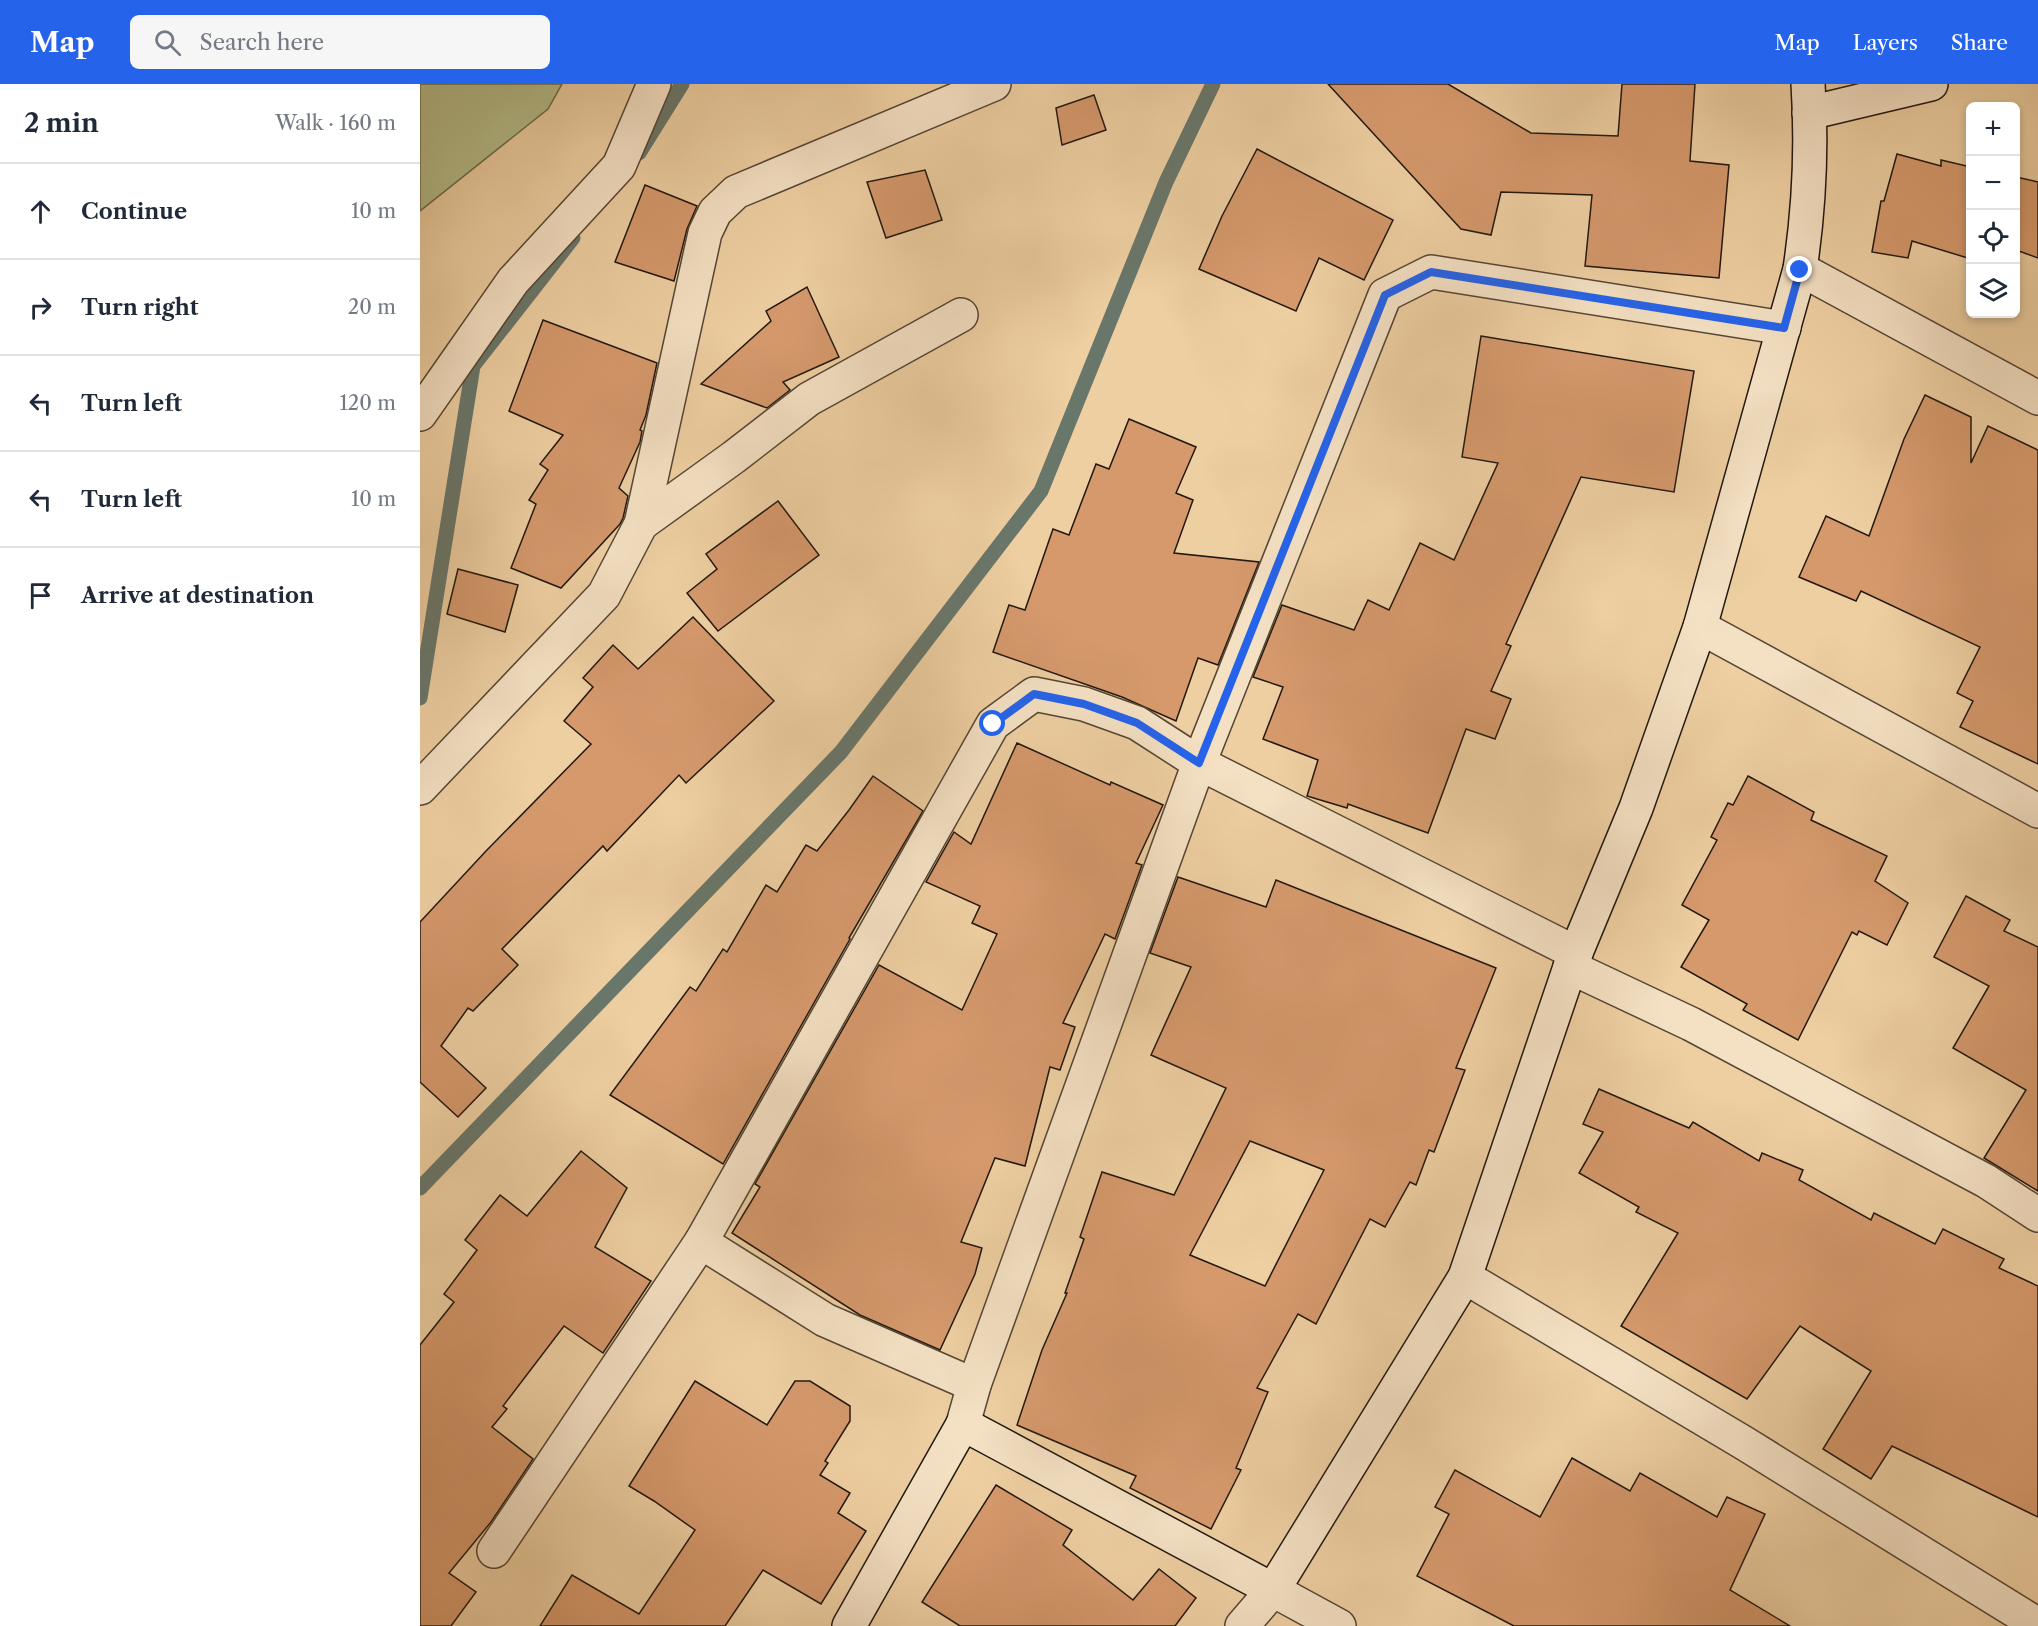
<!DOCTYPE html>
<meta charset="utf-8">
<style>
body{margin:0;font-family:"Libre Caslon Text",serif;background:#f6f6f7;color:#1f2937}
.controls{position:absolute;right:18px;top:18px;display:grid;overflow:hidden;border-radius:9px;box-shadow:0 3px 9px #0003}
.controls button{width:54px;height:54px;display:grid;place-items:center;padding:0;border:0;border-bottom:2px solid #e0e1e3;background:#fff;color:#1f2937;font:30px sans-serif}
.stop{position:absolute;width:18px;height:18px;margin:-14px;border:4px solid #2563eb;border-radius:50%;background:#fff}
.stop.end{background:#2563eb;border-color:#fff;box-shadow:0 2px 6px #0008}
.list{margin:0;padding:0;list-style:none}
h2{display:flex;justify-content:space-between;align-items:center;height:78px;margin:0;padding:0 24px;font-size:26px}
h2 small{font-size:20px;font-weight:400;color:#747a83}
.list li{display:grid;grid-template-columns:39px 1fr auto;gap:18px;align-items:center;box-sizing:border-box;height:96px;padding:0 24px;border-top:2px solid #e0e1e3}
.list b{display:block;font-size:22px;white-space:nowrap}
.list em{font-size:20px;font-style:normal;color:#747a83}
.icon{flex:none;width:33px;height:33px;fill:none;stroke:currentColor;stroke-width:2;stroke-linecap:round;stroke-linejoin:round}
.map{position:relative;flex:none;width:1618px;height:1542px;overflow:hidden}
header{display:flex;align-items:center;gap:36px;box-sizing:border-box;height:84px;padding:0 30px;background:#2563eb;color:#fff}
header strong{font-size:28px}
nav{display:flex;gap:33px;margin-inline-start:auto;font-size:21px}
.search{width:420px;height:54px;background:#f6f6f7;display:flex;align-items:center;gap:15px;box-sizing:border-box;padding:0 21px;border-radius:9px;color:#747a83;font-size:22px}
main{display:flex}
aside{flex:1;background:#fff}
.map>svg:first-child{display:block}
</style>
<header>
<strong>Map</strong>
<div class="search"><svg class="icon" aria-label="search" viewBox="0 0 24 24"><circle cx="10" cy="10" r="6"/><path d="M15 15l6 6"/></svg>Search here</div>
<nav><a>Map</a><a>Layers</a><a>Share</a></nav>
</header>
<main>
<aside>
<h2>2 min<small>Walk · 160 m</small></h2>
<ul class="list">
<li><svg class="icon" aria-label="ahead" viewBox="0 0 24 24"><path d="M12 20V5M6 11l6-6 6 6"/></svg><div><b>Continue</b></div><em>10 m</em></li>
<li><svg class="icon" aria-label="right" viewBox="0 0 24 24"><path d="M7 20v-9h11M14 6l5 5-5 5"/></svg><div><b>Turn right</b></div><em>20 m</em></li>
<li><svg class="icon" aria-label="left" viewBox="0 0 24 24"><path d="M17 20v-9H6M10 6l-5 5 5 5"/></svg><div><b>Turn left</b></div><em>120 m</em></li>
<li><svg class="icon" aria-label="left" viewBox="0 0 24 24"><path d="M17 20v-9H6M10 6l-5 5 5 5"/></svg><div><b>Turn left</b></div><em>10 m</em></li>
<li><svg class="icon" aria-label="arrive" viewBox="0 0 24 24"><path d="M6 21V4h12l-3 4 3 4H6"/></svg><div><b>Arrive at destination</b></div></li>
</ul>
</aside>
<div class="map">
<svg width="1618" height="1542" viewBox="0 0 1618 1542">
<rect width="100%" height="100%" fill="#eecfa2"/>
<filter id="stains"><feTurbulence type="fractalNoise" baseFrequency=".00333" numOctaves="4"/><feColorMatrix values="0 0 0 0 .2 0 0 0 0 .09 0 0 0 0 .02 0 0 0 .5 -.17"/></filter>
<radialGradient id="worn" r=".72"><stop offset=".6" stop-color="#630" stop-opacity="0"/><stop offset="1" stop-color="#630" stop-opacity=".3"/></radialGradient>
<polygon fill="#b4bc89" stroke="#6b6a4c" stroke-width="1.5" points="0,0 142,0 128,25 0,127"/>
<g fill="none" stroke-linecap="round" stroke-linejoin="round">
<g stroke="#69776b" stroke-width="15">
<polyline points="219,69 262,0"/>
<polyline points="0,614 53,282 153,154"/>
<polyline points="0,1104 421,668 621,407 746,98 793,0"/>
</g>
</g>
<g fill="#d5996c" stroke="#221810" stroke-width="1.5" fill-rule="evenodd">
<polygon points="908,0 1028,0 1111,49 1198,52 1202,0 1275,0 1270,77 1309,81 1299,194 1165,182 1172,111 1081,108 1071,151 1041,145"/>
<polygon points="674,11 686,46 642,61 636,24"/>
<polygon points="837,65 973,136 944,196 899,174 876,227 779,185 802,132"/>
<polygon points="1477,70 1521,82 1521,76 1551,83 1551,175 1492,157 1488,174 1452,168 1461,117 1464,117"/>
<polygon points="505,86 522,136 466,154 447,98"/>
<polygon points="1596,93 1618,98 1618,174 1596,166"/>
<polygon points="225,101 277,122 267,145 254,197 195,178"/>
<polygon points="387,203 419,273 363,298 370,306 347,324 281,300 351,237 346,227"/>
<polygon points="123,236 237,279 226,331 220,346 222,347 220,358 199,404 208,412 203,434 200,440 141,504 91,484 116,420 109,416 128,386 120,380 143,351 89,327"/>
<polygon points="1061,252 1274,287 1254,408 1161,393 1086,560 1091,562 1071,607 1091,615 1075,655 1046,645 1008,749 928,720 927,724 887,712 898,676 843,655 863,603 833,593 862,521 934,546 948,516 969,526 1000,459 1034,476 1078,379 1042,373"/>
<polygon points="1505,311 1551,333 1551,379 1568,342 1618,366 1618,680 1540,643 1553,617 1537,609 1560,563 1441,507 1436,517 1379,493 1406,432 1449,452 1484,355"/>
<polygon points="709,335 776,363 756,409 773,416 754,469 839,478 798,581 778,574 756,637 702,613 573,568 589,521 605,526 633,445 649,451 676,380 689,385"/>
<polygon points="358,417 399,471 298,547 267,509 297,485 286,470"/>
<polygon points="38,485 98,501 85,548 27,530"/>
<polygon points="273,533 354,617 266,699 259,691 187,767 183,762 82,865 98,881 53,927 48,924 21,962 66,1004 38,1033 0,998 0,838 66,767 171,660 144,637 173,603 163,594 193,561 218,585"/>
<polygon points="597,659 690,701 691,698 743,721 716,779 722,781 695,855 685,850 643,939 655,943 640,986 630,983 605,1082 575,1074 541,1158 562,1164 555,1190 520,1266 440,1231 312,1149 340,1103 335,1100 459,881 542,926 577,850 552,839 560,822 506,798 534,748 551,760"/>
<polygon points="453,692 503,727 429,854 430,855 303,1080 190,1011 270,903 276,907 303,865 307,868 346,801 357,808 386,761 397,767 429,726"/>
<polygon points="1328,692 1394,728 1391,736 1467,772 1455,797 1488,819 1467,861 1439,847 1437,851 1432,848 1378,956 1323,926 1327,920 1261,883 1289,836 1262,821 1297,756 1291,753 1308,719 1313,721"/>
<path d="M758,793L846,823L856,796L1076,884L1036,984L1045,986L1014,1068L1009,1066L996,1101L990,1098L965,1143L950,1135L896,1240L878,1230L837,1304L848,1308L816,1384L821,1386L791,1445L710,1404L716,1392L597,1341L622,1266L647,1209H645L664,1155L660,1153L682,1088L754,1111L806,1004L731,971L771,883L730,869ZM830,1057L904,1086L845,1202L770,1171Z"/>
<polygon points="1546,812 1590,836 1584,847 1618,863 1618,1107 1564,1074 1606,1006 1533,964 1569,902 1514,873"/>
<polygon points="1179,1005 1269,1044 1273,1038 1339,1077 1342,1069 1383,1086 1379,1096 1451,1136 1454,1129 1515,1160 1523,1145 1584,1175 1579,1184 1618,1202 1618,1433 1472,1362 1451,1395 1403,1365 1451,1287 1380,1242 1327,1315 1201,1242 1258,1149 1216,1128 1219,1123 1159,1089 1183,1048 1163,1040"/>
<polygon points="161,1067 207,1104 175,1163 231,1197 183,1269 144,1242 83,1322 87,1325 72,1343 113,1375 71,1438 29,1489 56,1508 31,1542 0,1542 0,1261 34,1218 24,1210 57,1166 45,1156 80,1111 107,1132"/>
<polygon points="275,1297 347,1341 375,1297 390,1297 430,1322 430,1337 405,1377 408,1379 400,1391 430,1409 418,1429 446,1447 401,1520 343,1486 305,1542 120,1542 152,1491 219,1530 275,1446 234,1417 209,1402"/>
<polygon points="1152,1374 1210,1407 1220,1389 1297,1433 1307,1413 1345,1430 1310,1506 1370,1542 1094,1542 997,1492 1029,1430 1015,1423 1035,1386 1120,1433"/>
<polygon points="576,1401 652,1446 643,1461 713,1516 739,1485 776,1514 755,1542 540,1542 502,1518"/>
</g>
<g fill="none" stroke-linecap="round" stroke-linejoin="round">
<defs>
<g id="street">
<polyline points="1380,185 1618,314"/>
<polyline points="0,330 93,197 199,82 234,0"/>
<polyline points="221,440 314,373 389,315 541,231"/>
<polyline points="1280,543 1618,727"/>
<polyline points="0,704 184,511 221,440 285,149 295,128 316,108 574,0"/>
<polyline points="1150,883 1271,940 1566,1097 1618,1131"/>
<polyline points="281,1158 405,1236 554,1301"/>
<polyline points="1045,1193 1324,1359 1618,1541"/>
<polyline points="543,1340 554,1301 779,679 965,211 1011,188 1364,244"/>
<polyline points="74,1467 281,1158 573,640 614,610 664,620 717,639 779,679 1156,869"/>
<polyline points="822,1542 853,1506 919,1542"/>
</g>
<g id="secondary">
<polyline points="1389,29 1511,0"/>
<path d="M429,1542L543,1340L853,1506L1045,1193L1150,883L1216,724L1280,543L1380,185C1389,125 1392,61 1388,0"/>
</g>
</defs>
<use href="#street" stroke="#554634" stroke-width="36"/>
<use href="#secondary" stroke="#221810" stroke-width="36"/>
<use href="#street" stroke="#f4e0c3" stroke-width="33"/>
<use href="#secondary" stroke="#f4e0c3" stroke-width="33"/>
</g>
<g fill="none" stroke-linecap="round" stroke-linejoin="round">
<polyline stroke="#2563eb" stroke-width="8" points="573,640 614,610 664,620 717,639 779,679 965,211 1011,188 1364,244 1380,186"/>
</g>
<rect width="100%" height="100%" filter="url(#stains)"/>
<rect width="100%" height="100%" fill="url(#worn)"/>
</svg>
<div class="controls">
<button>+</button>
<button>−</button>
<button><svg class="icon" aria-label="locate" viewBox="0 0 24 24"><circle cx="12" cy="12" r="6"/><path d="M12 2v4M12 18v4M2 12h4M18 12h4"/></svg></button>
<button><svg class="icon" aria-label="layers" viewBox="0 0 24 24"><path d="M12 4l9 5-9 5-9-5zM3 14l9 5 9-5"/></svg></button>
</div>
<div class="stop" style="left:573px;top:640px"></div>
<div class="stop end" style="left:1380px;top:186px"></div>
</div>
</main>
